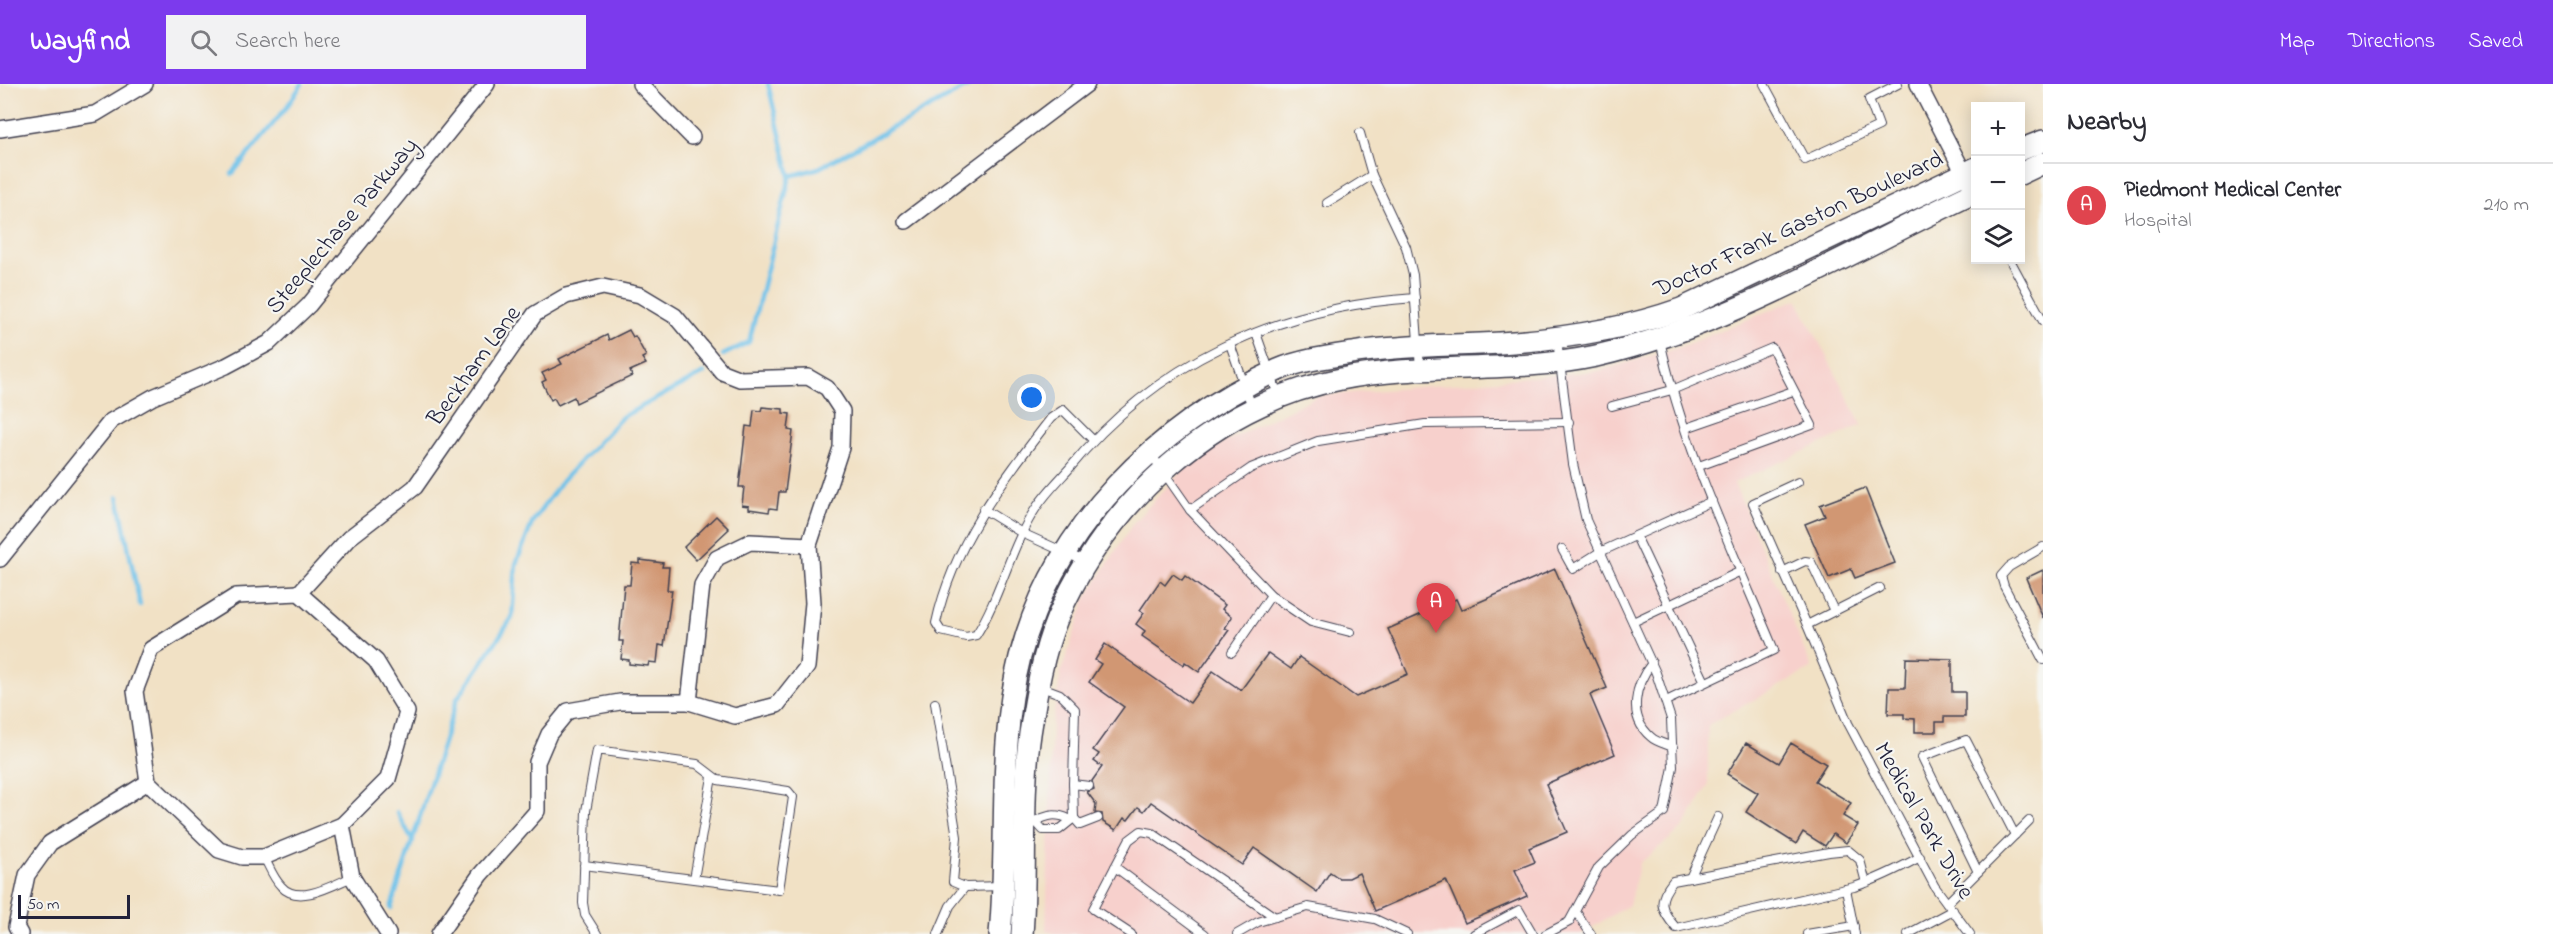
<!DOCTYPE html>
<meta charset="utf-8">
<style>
body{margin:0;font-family:"Indie Flower",sans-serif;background:#f2f2f3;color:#2b2b33}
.controls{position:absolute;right:18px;top:18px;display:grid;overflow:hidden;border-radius:0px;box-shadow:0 3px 15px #0003}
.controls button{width:54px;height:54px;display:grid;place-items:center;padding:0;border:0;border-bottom:2px solid #e1e1e2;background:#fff;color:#2b2b33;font:30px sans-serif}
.scale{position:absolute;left:18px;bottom:15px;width:112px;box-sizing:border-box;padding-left:6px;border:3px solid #22223b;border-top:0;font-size:16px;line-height:21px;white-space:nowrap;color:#22223b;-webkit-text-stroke:4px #f6f6f2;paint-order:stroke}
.you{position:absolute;left:1032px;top:314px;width:21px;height:21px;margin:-15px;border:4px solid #fff;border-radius:50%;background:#1a73e8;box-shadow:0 0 0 9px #1a73e833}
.badge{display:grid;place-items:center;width:39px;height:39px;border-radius:50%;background:#7c3aed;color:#fff;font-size:20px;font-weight:700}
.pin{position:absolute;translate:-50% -50px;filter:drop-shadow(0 2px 3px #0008)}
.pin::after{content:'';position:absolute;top:32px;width:21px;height:18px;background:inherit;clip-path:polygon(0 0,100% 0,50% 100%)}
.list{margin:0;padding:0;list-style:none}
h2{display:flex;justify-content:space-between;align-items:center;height:78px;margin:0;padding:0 24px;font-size:26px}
h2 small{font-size:20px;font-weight:400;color:#7c7c81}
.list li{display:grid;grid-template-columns:39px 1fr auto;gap:18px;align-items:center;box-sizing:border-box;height:84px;padding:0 24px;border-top:2px solid #e1e1e2}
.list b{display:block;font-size:22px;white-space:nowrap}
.list p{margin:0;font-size:20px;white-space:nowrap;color:#7c7c81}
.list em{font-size:20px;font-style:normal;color:#7c7c81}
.icon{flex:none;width:33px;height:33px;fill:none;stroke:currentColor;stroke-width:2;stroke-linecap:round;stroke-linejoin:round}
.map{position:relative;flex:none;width:2043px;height:850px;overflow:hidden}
header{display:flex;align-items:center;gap:36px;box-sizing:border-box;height:84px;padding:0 30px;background:#7c3aed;color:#fff}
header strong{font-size:28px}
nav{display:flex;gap:33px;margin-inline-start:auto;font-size:21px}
.search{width:420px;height:54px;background:#f2f2f3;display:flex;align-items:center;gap:15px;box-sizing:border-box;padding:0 21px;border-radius:0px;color:#7c7c81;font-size:22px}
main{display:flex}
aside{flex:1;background:#fff}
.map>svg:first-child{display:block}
</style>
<header>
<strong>Wayfind</strong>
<div class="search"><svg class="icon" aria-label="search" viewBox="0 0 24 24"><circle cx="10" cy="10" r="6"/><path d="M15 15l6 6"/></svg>Search here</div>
<nav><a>Map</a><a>Directions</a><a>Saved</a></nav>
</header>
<main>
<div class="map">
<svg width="2043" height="850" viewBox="0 0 2043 850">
<rect width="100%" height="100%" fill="#f6f6f2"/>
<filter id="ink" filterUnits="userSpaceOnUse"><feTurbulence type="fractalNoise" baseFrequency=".0167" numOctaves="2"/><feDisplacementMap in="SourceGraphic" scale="12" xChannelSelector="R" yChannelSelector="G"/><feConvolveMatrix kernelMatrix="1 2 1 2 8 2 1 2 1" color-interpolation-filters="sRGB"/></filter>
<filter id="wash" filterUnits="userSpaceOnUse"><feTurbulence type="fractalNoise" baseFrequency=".008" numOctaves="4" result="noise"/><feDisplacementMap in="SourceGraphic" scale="24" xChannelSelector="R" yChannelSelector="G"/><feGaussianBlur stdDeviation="1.35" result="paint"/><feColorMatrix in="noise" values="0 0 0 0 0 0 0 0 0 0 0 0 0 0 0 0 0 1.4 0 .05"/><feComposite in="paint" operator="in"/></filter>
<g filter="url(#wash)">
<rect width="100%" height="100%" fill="#f1e1c5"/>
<polygon fill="#f7d0cc" points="1797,215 1862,341 1734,399 1812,584 1708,641 1708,702 1683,744 1640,779 1629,821 1581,850 1056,850 1046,847 1052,640 1061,588 1086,514 1133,439 1195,373 1317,312 1598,287 1678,264"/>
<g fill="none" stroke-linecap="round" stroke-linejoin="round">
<g stroke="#6dc1e9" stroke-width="4.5">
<polyline points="768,0 790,92"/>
<polyline points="232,90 286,24 302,0"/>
<polyline points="723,271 749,258 790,92 819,84 972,0"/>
<polyline points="118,413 140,521"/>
<polyline points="397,728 413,757"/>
<polyline points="391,824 457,615 512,534 516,480 533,437 562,397 622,333 704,289"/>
</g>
</g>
<g id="blocks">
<g fill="#d19773">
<polygon points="629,246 633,253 635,252 646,272 642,274 646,280 630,287 632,292 576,319 574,313 558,321 554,314 551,316 542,298 546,296 542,289 562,280 559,275 607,251 609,256"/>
<polygon points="762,323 783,325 783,329 790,330 788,346 793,347 785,408 779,408 777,425 770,424 769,428 749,425 749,422 742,421 744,403 739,403 746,342 752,343 754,326 761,327"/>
<polygon points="1865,404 1895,479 1855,494 1851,485 1829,494 1805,440 1825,432 1820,421"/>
<polygon points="716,432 729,445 696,476 684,463"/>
<polygon points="640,476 663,479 662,483 669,483 667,506 672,506 664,562 659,561 657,579 649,578 648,582 629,580 629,576 621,575 623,557 619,557 624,501 630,501 632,479 640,480"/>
<polygon points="1555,485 1607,604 1590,611 1615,670 1546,700 1567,748 1529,764 1535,778 1515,786 1527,812 1465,839 1446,796 1375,827 1359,789 1349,794 1339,794 1330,788 1317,808 1254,764 1242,781 1151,718 1144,727 1138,723 1128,736 1124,734 1116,746 1103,738 1102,730 1095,729 1096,720 1087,708 1094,705 1092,697 1102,683 1094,677 1099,670 1093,666 1124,623 1089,598 1101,580 1095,576 1105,560 1190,619 1213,587 1241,606 1268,569 1291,585 1299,573 1356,613 1408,590 1388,545 1456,515 1461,526"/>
<polygon points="2043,486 2043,534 2026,494"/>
<polygon points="1173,490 1182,496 1185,492 1225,521 1222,525 1232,533 1225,544 1229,546 1199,588 1185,578 1184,581 1142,552 1145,547 1136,540 1144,529 1140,526 1160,497 1165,501"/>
<polygon points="1906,574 1952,575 1952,608 1965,608 1965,633 1944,633 1944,638 1936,638 1936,648 1915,648 1915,635 1904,634 1904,630 1888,630 1889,604 1905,604"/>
<polygon points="1746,659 1779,679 1791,659 1826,680 1815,697 1851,719 1843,732 1858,741 1846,759 1833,750 1825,762 1803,748 1796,760 1746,728 1758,709 1727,690"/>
</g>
</g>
</g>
<g filter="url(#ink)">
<use href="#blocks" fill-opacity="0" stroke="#413f50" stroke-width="1.5"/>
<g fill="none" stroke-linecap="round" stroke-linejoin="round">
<defs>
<g id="lane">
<polyline points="1764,0 1805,76 1879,42 1869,15 1898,0"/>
<polyline points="1360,49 1372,91 1406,163 1413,191 1420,284"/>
<polyline points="1327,119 1372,91"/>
<polyline points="2010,176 2043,237"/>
<polyline points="1256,249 1278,311"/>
<path d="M1660,256C1683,363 1732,465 1774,566L1666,617"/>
<polyline points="1230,260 1252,323"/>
<polyline points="1612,322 1672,306 1772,264 1812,341 1699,382"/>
<polyline points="1686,344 1793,307"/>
<path d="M1092,355L1063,326L1051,334C1003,396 953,460 936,539L941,547L966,553L976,551C1001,512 1010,463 1036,424C1045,410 1057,398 1068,386C1156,278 1277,223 1415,214"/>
<polyline points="1151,370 1190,426 1271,511 1311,538 1350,548"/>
<polyline points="1798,398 1753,419 1807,541 1880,504"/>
<polyline points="983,425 1022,449 1086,478"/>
<polyline points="1190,426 1251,384 1318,357 1425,340 1569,338"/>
<polyline points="1636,452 1705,598"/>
<polyline points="2043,463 2009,483 2001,492 2004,502 2043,576"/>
<polyline points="1562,465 1573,485 1600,468 1712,417"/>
<polyline points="1782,488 1805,477 1811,478 1834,527"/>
<polyline points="1633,538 1741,487"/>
<polyline points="1807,541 1848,639 1935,803 1970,850"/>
<polyline points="1232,568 1271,511"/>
<path d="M1652,579C1635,600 1627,633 1651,653C1656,658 1666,660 1673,663"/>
<polyline points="1039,602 1060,610 1075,625 1073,700"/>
<polyline points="935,619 957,753 953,798 965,803 1003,802"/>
<polyline points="1089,702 1073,700 1074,734 1080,741 1098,734"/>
<polyline points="1035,737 1043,746 1059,746 1074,734"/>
<path d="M1032,738C1047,732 1054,728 1069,735"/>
<path d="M264,773C269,782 273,794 281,802C298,822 333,801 352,793"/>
<polyline points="584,781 779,806 793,713 788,707 718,696 697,680 597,666 586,727 583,819 585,831 597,850"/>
<polyline points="1115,783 1205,850"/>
<polyline points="1978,788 1922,673 1966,656 2015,751"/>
<polyline points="1690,794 1718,733"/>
<polyline points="694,795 712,693"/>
<path d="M1866,799L1860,776L1848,766L1829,768L1673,797C1657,817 1660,825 1676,844L1854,803C1878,795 1898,785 1920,773"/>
<polyline points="1846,805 1855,850"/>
<polyline points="1947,819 2029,737"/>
<polyline points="1576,828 1591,850"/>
<polyline points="938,850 950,822 965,803"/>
<polyline points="1131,850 1093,825 1129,756 1141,747 1152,749 1275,833"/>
<polyline points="1237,850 1258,838 1308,823 1375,835 1407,850"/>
<polyline points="1474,850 1519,826 1533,850"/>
<polyline points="1546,850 1569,838 1599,783 1632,751 1664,728 1673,683 1671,635 1656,589 1586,436 1573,380 1557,256"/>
<polyline points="1807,850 1854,842"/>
<polyline points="1908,850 1953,826"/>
</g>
<g id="street">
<polyline points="640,0 692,53"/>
<polyline points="1918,0 1969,99"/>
<polyline points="0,45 95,30 145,0"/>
<polyline points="906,137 1087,0"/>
<polyline points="0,475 111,337 153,313 226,282 269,259 309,221 487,0"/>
<polyline points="299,509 349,454 415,403 535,230 566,212 603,203 640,211 675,232 722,288 740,295 808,293 827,304 842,327 841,364 809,461 813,519 807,583 777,621 735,632 689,618 620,618 568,627 549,650 537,678 537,727 480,791 439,850"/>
<polygon points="299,509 376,577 407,628 388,695 342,741 264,773 242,773 219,766 148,698 135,607 151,565 236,512"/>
<polyline points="689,618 702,501 717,474 750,458 809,461"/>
<polyline points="342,741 352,793 388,850"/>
<polyline points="20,850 16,843 27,791 50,759 148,698"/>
</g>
<g id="secondary">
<polyline points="2020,66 2043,57"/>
<polyline points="2020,90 2043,79"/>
<path d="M1000,850C1009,758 997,663 1020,573C1054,442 1158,341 1278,286C1301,276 1333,272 1358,268C1405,261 1452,262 1500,259C1562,255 1622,246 1681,225L1976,84"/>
<path d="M1022,850C1027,784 1021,714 1030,650C1036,612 1042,571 1057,535C1107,418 1214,320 1341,295C1425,278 1512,290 1596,272C1731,241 1851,167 1976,108"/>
</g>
</defs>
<use href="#lane" stroke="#413f50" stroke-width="10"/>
<use href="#street" stroke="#413f50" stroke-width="18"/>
<use href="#secondary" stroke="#413f50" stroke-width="24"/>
<use href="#lane" stroke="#fff" stroke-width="8"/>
<use href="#street" stroke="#fff" stroke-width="15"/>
<use href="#secondary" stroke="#fff" stroke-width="21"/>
</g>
</g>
<g text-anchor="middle" stroke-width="4.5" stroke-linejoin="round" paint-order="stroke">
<g font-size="24" fill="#22223b" stroke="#f6f6f2">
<text transform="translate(1798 139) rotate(-25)" y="8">Doctor Frank Gaston Boulevard</text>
<text transform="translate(341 141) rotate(-50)" y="8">Steeplechase Parkway</text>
<text transform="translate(473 281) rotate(-54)" y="8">Beckham Lane</text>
<text transform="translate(1925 736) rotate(60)" y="8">Medical Park Drive</text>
</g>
</g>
</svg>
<div class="controls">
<button>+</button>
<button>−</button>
<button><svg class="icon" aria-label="layers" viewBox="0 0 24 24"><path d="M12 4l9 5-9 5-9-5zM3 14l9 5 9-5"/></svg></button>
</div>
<div class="scale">50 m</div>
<div class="you"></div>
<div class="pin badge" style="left:1436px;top:549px;background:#e0444e">A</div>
</div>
<aside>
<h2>Nearby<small></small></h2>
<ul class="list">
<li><span class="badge" style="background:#e0444e">A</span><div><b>Piedmont Medical Center</b><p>Hospital</p></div><em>210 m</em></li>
</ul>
</aside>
</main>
